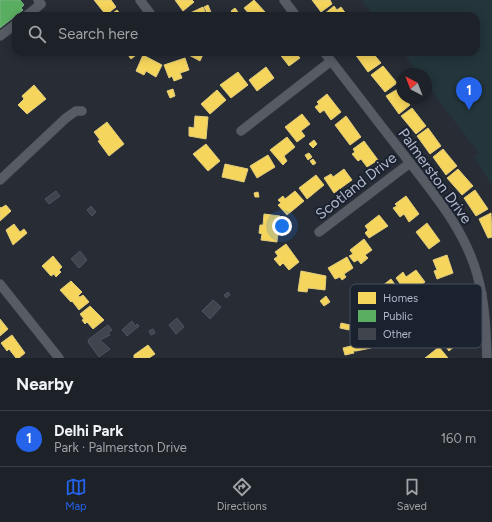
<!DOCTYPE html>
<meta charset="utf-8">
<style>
body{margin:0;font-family:Figtree,sans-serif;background:#2a2e34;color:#f1f3f6}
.compass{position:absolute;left:396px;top:68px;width:36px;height:36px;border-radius:50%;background:#1d2128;box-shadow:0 2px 10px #0003;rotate:318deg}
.you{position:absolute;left:282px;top:226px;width:14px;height:14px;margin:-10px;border:3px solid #fff;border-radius:50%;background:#1a73e8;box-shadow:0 0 0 6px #1a73e833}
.badge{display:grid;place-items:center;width:26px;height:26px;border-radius:50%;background:#2563eb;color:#fff;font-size:13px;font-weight:700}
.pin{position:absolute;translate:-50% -33px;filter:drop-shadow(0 1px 2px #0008)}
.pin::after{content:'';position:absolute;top:21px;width:14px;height:12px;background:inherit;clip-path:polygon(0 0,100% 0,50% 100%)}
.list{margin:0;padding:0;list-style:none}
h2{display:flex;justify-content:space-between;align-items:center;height:52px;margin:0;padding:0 16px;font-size:17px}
h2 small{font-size:13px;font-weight:400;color:#a0a3a8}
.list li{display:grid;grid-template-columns:26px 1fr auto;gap:12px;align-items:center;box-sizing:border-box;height:56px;padding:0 16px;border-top:1px solid #3b3e45}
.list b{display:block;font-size:15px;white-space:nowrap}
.list p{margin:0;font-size:13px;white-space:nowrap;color:#a0a3a8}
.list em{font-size:13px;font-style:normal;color:#a0a3a8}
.icon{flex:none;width:22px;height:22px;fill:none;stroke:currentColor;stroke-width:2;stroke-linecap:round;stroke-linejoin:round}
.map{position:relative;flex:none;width:492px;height:358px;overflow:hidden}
.search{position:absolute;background:#1d2128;box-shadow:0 2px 10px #0003;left:12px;right:12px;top:12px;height:44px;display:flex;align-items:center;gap:10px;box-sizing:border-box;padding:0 14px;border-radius:12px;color:#a0a3a8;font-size:15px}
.sheet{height:108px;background:#1d2128}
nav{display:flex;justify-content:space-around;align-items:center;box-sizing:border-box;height:56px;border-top:1px solid #3b3e45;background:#1d2128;font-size:11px;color:#a0a3a8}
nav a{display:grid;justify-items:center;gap:2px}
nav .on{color:#2563eb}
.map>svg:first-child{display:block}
</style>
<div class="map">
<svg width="492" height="358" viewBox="0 0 492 358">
<rect width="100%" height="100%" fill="#272c35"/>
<polygon fill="#24363b" points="362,0 492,0 492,186 474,156 479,153 426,84 426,74 419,74 402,52 476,52 476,16 374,16"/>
<g fill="#f6d55c" stroke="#e1cc7c">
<polygon points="94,0 111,0 116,7 106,15"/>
<polygon points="175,0 192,0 194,2 183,11"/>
<polygon points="254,0 266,13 263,16 251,16 244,8"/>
<polygon points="312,0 330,0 332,4 321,12"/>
<polygon points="208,5 212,15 209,16 204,7"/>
<polygon points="334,6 337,10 341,7 346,14 344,16 324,16 323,15"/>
<polygon points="203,7 207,16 189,16 188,14"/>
<polygon points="235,8 238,12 234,15 231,11"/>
<polygon points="117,10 122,16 109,16"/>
<polygon points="126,52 140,52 131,59"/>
<polygon points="188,52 204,52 200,61 187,54"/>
<polygon points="278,52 295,52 300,58 289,66"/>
<polygon points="358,52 372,52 381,63 368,72 355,54"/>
<polygon points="143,55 162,65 156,77 146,71 144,75 136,71"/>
<polygon points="185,58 189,70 180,73 182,78 174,81 172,76 169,78 164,65"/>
<polygon points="383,66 397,83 385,92 371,75"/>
<polygon points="266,67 274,78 257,91 249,80"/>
<polygon points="238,72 248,85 231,98 220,85"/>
<polygon points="34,85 46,99 27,114 18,105 24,99 22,96"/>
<polygon points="401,87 402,98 404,98 410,105 399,114 386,96"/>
<polygon points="173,89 175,96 170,98 167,91"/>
<polygon points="217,90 226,100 210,114 201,104"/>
<polygon points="327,94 341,112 331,120 324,110 320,113 315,107 319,104 317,102"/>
<polygon points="412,108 426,126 416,134 401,116"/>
<polygon points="302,114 310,124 301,131 305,136 297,142 285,127"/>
<polygon points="195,116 208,117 206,139 189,136 189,127 194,128"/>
<polygon points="346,116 361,137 350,145 335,125"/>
<polygon points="107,122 124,144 109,156 98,141 100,140 94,132"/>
<polygon points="428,128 441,146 430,154 417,136"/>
<polygon points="287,137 295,147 284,156 287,161 283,165 270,150"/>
<polygon points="314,140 317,144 313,148 309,144"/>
<polygon points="364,141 378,160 367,167 361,159 358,161 352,154 355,152 353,149"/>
<polygon points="206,144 220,161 208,171 193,154"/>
<polygon points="443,149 457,166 446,175 433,157"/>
<polygon points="309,153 312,157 308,160 305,155"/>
<polygon points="268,155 275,167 257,178 250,166"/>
<polygon points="313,159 316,163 313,165 310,161"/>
<polygon points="225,164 248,169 244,182 222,177"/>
<polygon points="344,169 352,180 334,193 324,178 331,174 333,177"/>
<polygon points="458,169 473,186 462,195 447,178"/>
<polygon points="316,175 324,185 307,199 299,188"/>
<polygon points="475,190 488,209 476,216 464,198"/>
<polygon points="295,191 304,201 287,215 278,205 281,203 278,200 283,196 285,199"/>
<polygon points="258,192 259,197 255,197 254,193"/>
<polygon points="406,196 419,214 409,222 404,214 400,217 393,208 397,206 395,204"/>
<polygon points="6,205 11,211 0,221 0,207 1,208"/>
<polygon points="491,213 492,237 488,238 479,219"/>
<polygon points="264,214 280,216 277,242 261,240 262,234 259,233 260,225 263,225"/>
<polygon points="379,215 388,226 369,238 365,233 368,230 365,226"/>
<polygon points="427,223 440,241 429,249 416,232"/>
<polygon points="14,224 20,232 24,229 27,233 13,245 6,230"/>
<polygon points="364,239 372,250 365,255 368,258 361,264 358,260 354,262 349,256 353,254 350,250"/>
<polygon points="286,244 299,262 289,270 283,263 280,266 274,259 278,256 275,252"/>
<polygon points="447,255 453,273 437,279 434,271 437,270 433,260"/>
<polygon points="53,256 62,267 59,270 61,272 56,277 54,274 51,276 42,266"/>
<polygon points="347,257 353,268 344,274 346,277 342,280 340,277 335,279 328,268"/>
<polygon points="416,270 425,282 408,295 396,278 403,272 406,277"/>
<polygon points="301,271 326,276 325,290 308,288 307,292 298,291"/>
<polygon points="391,279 399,290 382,303 373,293"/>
<polygon points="71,281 82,292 78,296 80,297 83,295 89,302 79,310 72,301 71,302 60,290"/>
<polygon points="326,296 330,302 324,306 320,301"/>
<polygon points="90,306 104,320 93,329 87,322 85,324 82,320 84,319 80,314"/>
<polygon points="0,319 8,329 0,336"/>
<polygon points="454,322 464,334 454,342 456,345 449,351 437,335"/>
<polygon points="341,323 350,325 349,330 340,328"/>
<polygon points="366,329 371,348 356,351 353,351 354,353 345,355 343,348 355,345 353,333"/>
<polygon points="12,335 25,353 19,358 16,358 9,349 7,351 1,343"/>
<polygon points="148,345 155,354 149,358 134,358 134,355"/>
<polygon points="439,347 448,358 425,358"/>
</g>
<polygon fill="#5aae61" stroke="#74b180" points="0,0 20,0 24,5 21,8 23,10 0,28"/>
<g fill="#40444c" stroke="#4f545e">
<polygon points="56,191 60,196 49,204 45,199"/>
<polygon points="91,206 96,212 92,216 87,210"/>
<polygon points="80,251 87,260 79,268 71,259"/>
<polygon points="228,292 230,295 226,298 224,295"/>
<polygon points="213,300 221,307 210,319 202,311"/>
<polygon points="177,318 184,327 176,334 169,325"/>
<polygon points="132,321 135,326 137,324 139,326 127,336 122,330"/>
<polygon points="108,325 112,330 108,333 110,335 100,340 110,349 99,357 88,342 89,339"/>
<polygon points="153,329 155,333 151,335 149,331"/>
</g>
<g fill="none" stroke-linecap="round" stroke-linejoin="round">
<defs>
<g id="minor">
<polyline points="140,0 152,16"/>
<polyline points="284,0 296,16"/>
<polyline points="26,16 41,4 38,0"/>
<polyline points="0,36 16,24"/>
<path d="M324,52C351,86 377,121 404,155C432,192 464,228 477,274C485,302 486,329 487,358"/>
<polyline points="241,131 331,61"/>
<polyline points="0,180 66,118 76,111 82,111"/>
<polyline points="319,232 410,163"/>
<polyline points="0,284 59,358"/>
<polyline points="402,330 431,307 440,302 482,294"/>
</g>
</defs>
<use href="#minor" stroke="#43474e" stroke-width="10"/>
<use href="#minor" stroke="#575b64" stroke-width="9"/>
</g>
<g text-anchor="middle" stroke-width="4" stroke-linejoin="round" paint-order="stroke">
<g font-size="15" fill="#b0b7c8" stroke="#1a2230">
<text transform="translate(435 176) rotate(54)" y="5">Palmerston Drive</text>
<text transform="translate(356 186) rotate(-38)" y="5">Scotland Drive</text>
</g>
</g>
<rect x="350" y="284" width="132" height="64" rx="6" fill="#1a2230" stroke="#474f5e" stroke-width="1"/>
<rect x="358" y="292" width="18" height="12" fill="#f6d55c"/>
<rect x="358" y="310" width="18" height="12" fill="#5aae61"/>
<rect x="358" y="328" width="18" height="12" fill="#40444c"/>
<g font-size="11" fill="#b0b7c8">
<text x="383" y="302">Homes</text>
<text x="383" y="320">Public</text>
<text x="383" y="338">Other</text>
</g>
</svg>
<svg class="compass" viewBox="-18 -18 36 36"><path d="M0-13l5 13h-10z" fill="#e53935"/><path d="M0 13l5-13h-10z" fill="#a0a3a8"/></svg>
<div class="you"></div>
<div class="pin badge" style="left:469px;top:110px">1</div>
<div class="search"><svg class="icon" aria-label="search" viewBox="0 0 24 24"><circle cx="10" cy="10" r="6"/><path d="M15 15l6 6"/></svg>Search here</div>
</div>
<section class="sheet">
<h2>Nearby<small></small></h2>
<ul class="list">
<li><span class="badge">1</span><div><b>Delhi Park</b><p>Park · Palmerston Drive</p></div><em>160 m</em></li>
</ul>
</section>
<nav>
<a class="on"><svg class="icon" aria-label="map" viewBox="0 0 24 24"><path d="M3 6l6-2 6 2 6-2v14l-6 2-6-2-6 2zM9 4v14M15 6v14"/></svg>Map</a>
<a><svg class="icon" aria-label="directions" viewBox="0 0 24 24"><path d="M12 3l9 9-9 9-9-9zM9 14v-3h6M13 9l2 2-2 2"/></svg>Directions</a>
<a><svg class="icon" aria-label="saved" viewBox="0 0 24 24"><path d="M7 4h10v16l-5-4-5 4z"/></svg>Saved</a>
</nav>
